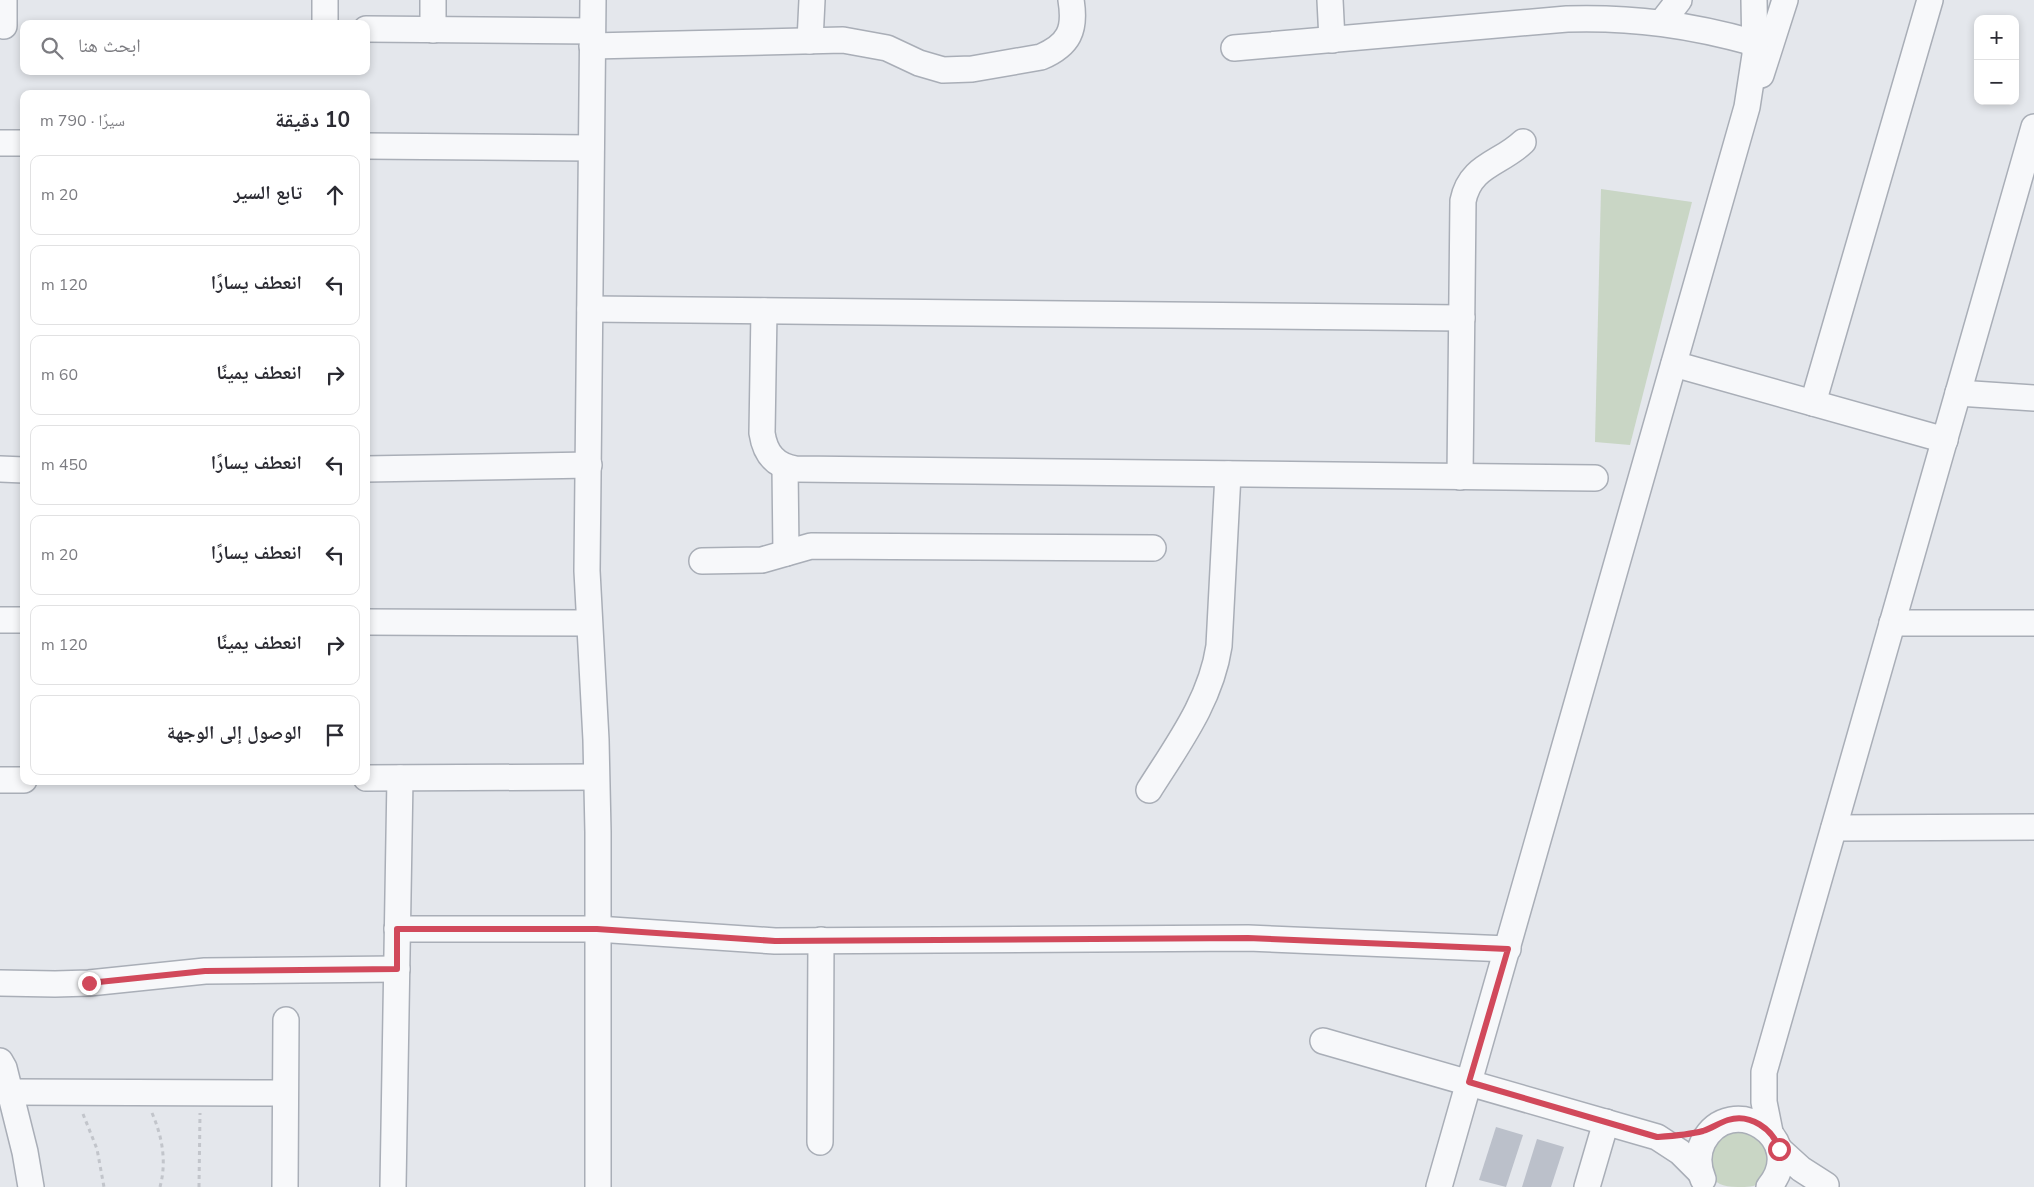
<!DOCTYPE html>
<html lang="ar">
<meta charset="utf-8">
<style>
body{margin:0;font-family:"Nunito Sans","Noto Naskh Arabic",sans-serif;background:#f2f2f3;color:#2b2b33;direction:rtl}
.controls{position:absolute;right:15px;top:15px;display:grid;overflow:hidden;border-radius:10px;box-shadow:0 2px 8px #0003}
.controls button{width:45px;height:45px;display:grid;place-items:center;padding:0;border:0;border-bottom:1px solid #e1e1e2;background:#fff;color:#2b2b33;font:25px sans-serif}
.stop{position:absolute;width:15px;height:15px;margin:-11px;border:4px solid #d1495b;border-radius:50%;background:#fff}
.stop.end{background:#d1495b;border-color:#fff;box-shadow:0 1px 5px #0008}
.list{margin:0;padding:0;list-style:none}
h2{display:flex;justify-content:space-between;align-items:center;height:65px;margin:0;padding:0 20px;font-size:21px}
h2 small{font-size:16px;font-weight:400;color:#7c7c81}
.list li{display:grid;grid-template-columns:32px 1fr auto;gap:15px;align-items:center;box-sizing:border-box;height:80px;margin:0 10px 10px;padding:0 10px;border:1px solid #e1e1e2;border-radius:10px}
.list b{display:block;font-size:19px;white-space:nowrap}
.list em{font-size:16px;font-style:normal;color:#7c7c81}
.icon{flex:none;width:28px;height:28px;fill:none;stroke:currentColor;stroke-width:2;stroke-linecap:round;stroke-linejoin:round}
.map{position:relative;flex:none;width:2034px;height:1187px;overflow:hidden;direction:ltr}
.search{position:absolute;background:#fff;box-shadow:0 2px 8px #0003;left:20px;top:20px;width:350px;height:55px;display:flex;align-items:center;gap:12px;box-sizing:border-box;padding:0 18px;border-radius:10px;color:#7c7c81;font-size:19px}
.panel{position:absolute;background:#fff;box-shadow:0 2px 8px #0003;left:20px;top:90px;width:350px;height:695px;border-radius:10px;direction:rtl}
.map>svg:first-child{display:block}
</style>
<div class="map">
<svg width="2034" height="1187" viewBox="0 0 2034 1187">
<rect width="100%" height="100%" fill="#e4e7ec"/>
<g fill="#c9d6c5">
<polygon points="1601,189 1692,202 1630,445 1595,442"/>
<path d="M1743,1126L1771,1149L1761,1183C1754,1187 1747,1187 1738,1187C1706,1187 1709,1170 1711,1144Z"/>
</g>
<g fill="#bbc0ca">
<polygon points="1496,1127 1523,1135 1506,1187 1479,1180"/>
<polygon points="1537,1139 1564,1147 1551,1187 1522,1187"/>
</g>
<g fill="none" stroke-linecap="round" stroke-linejoin="round">
<defs>
<g id="minor">
<polyline points="593,0 587,571 596,740 598,832 598,1187"/>
<polyline points="1330,0 1332,40"/>
<polyline points="1662,22 1679,0"/>
<polyline points="325,24 325,0"/>
<polyline points="4,26 4,0"/>
<polyline points="366,29 592,31"/>
<polyline points="433,30 433,0"/>
<polyline points="810,41 812,0"/>
<path d="M592,46L843,40L887,48L919,63L943,70L972,69L1041,57C1069,45 1076,30 1071,0"/>
<path d="M1234,48L1567,19C1634,17 1691,25 1755,43"/>
<polyline points="1761,75 1785,0"/>
<polyline points="0,143 24,143"/>
<polyline points="366,146 591,148"/>
<polyline points="590,309 1462,318"/>
<path d="M764,311L762,433C765,453 775,466 796,469L1595,478"/>
<polyline points="1674,364 1945,440"/>
<polyline points="1958,393 2034,398"/>
<polyline points="1813,403 1930,0"/>
<polyline points="785,467 786,553"/>
<polyline points="0,469 24,470"/>
<polyline points="366,469 589,465"/>
<path d="M1460,477L1463,201C1470,165 1500,164 1523,142"/>
<polyline points="702,561 762,560 811,546 1153,548"/>
<polyline points="0,620 24,620"/>
<polyline points="366,622 589,623"/>
<polyline points="1892,623 2034,623"/>
<polyline points="366,778 596,777"/>
<polyline points="0,780 24,780"/>
<path d="M1149,790C1178,744 1211,700 1219,646L1228,474"/>
<polyline points="1834,828 2034,827"/>
<polyline points="397,929 597,929 775,941 1248,938 1508,949"/>
<polyline points="0,983 55,984 89,983 205,971 397,969"/>
<polyline points="1323,1041 1657,1137 1680,1152 1700,1172"/>
<polyline points="0,1061 4,1068 25,1152 31,1187"/>
<polyline points="10,1092 285,1093"/>
<polyline points="1770,1132 1764,1102 1764,1072 2034,127"/>
<polyline points="820,1142 821,940"/>
<polyline points="1779,1149 1801,1169 1826,1185"/>
<path d="M1703,1179C1698,1167 1697,1154 1703,1142C1731,1089 1809,1139 1769,1187"/>
<polyline points="285,1187 286,1020"/>
<polyline points="393,1187 400,778"/>
<polyline points="1439,1187 1747,107 1755,55 1754,0"/>
<polyline points="1587,1187 1606,1122"/>
</g>
</defs>
<use href="#minor" stroke="#a9aeb7" stroke-width="28"/>
<g stroke="#c2c5cb" stroke-width="3" stroke-dasharray="4 4" stroke-linecap="butt">
<path d="M152,1113C162,1136 167,1161 160,1187"/>
<polyline points="83,1114 97,1149 104,1187"/>
<polyline points="199,1187 200,1113"/>
</g>
<use href="#minor" stroke="#f7f8fa" stroke-width="25"/>
</g>
<g fill="none" stroke-linecap="round" stroke-linejoin="round">
<path stroke="#d1495b" stroke-width="6" d="M89,983L205,971L397,969V929H597L775,941L1248,938L1508,949L1469,1082L1657,1137C1672,1136 1688,1135 1703,1131C1712,1128 1719,1123 1728,1120C1750,1113 1773,1129 1779,1149"/>
</g>
</svg>
<div class="controls">
<button>+</button>
<button>−</button>
</div>
<div class="stop" style="left:1779px;top:1149px"></div>
<div class="stop end" style="left:89px;top:983px"></div>
<div class="search"><svg class="icon" aria-label="search" viewBox="0 0 24 24"><circle cx="10" cy="10" r="6"/><path d="M15 15l6 6"/></svg>ابحث هنا</div>
<section class="panel">
<h2>10 دقيقة<small>سيرًا · 790 m</small></h2>
<ul class="list">
<li><svg class="icon" aria-label="ahead" viewBox="0 0 24 24"><path d="M12 20V5M6 11l6-6 6 6"/></svg><div><b>تابع السير</b></div><em>20 m</em></li>
<li><svg class="icon" aria-label="left" viewBox="0 0 24 24"><path d="M17 20v-9H6M10 6l-5 5 5 5"/></svg><div><b>انعطف يسارًا</b></div><em>120 m</em></li>
<li><svg class="icon" aria-label="right" viewBox="0 0 24 24"><path d="M7 20v-9h11M14 6l5 5-5 5"/></svg><div><b>انعطف يمينًا</b></div><em>60 m</em></li>
<li><svg class="icon" aria-label="left" viewBox="0 0 24 24"><path d="M17 20v-9H6M10 6l-5 5 5 5"/></svg><div><b>انعطف يسارًا</b></div><em>450 m</em></li>
<li><svg class="icon" aria-label="left" viewBox="0 0 24 24"><path d="M17 20v-9H6M10 6l-5 5 5 5"/></svg><div><b>انعطف يسارًا</b></div><em>20 m</em></li>
<li><svg class="icon" aria-label="right" viewBox="0 0 24 24"><path d="M7 20v-9h11M14 6l5 5-5 5"/></svg><div><b>انعطف يمينًا</b></div><em>120 m</em></li>
<li><svg class="icon" aria-label="arrive" viewBox="0 0 24 24"><path d="M6 21V4h12l-3 4 3 4H6"/></svg><div><b>الوصول إلى الوجهة</b></div></li>
</ul>
</section>
</div>
